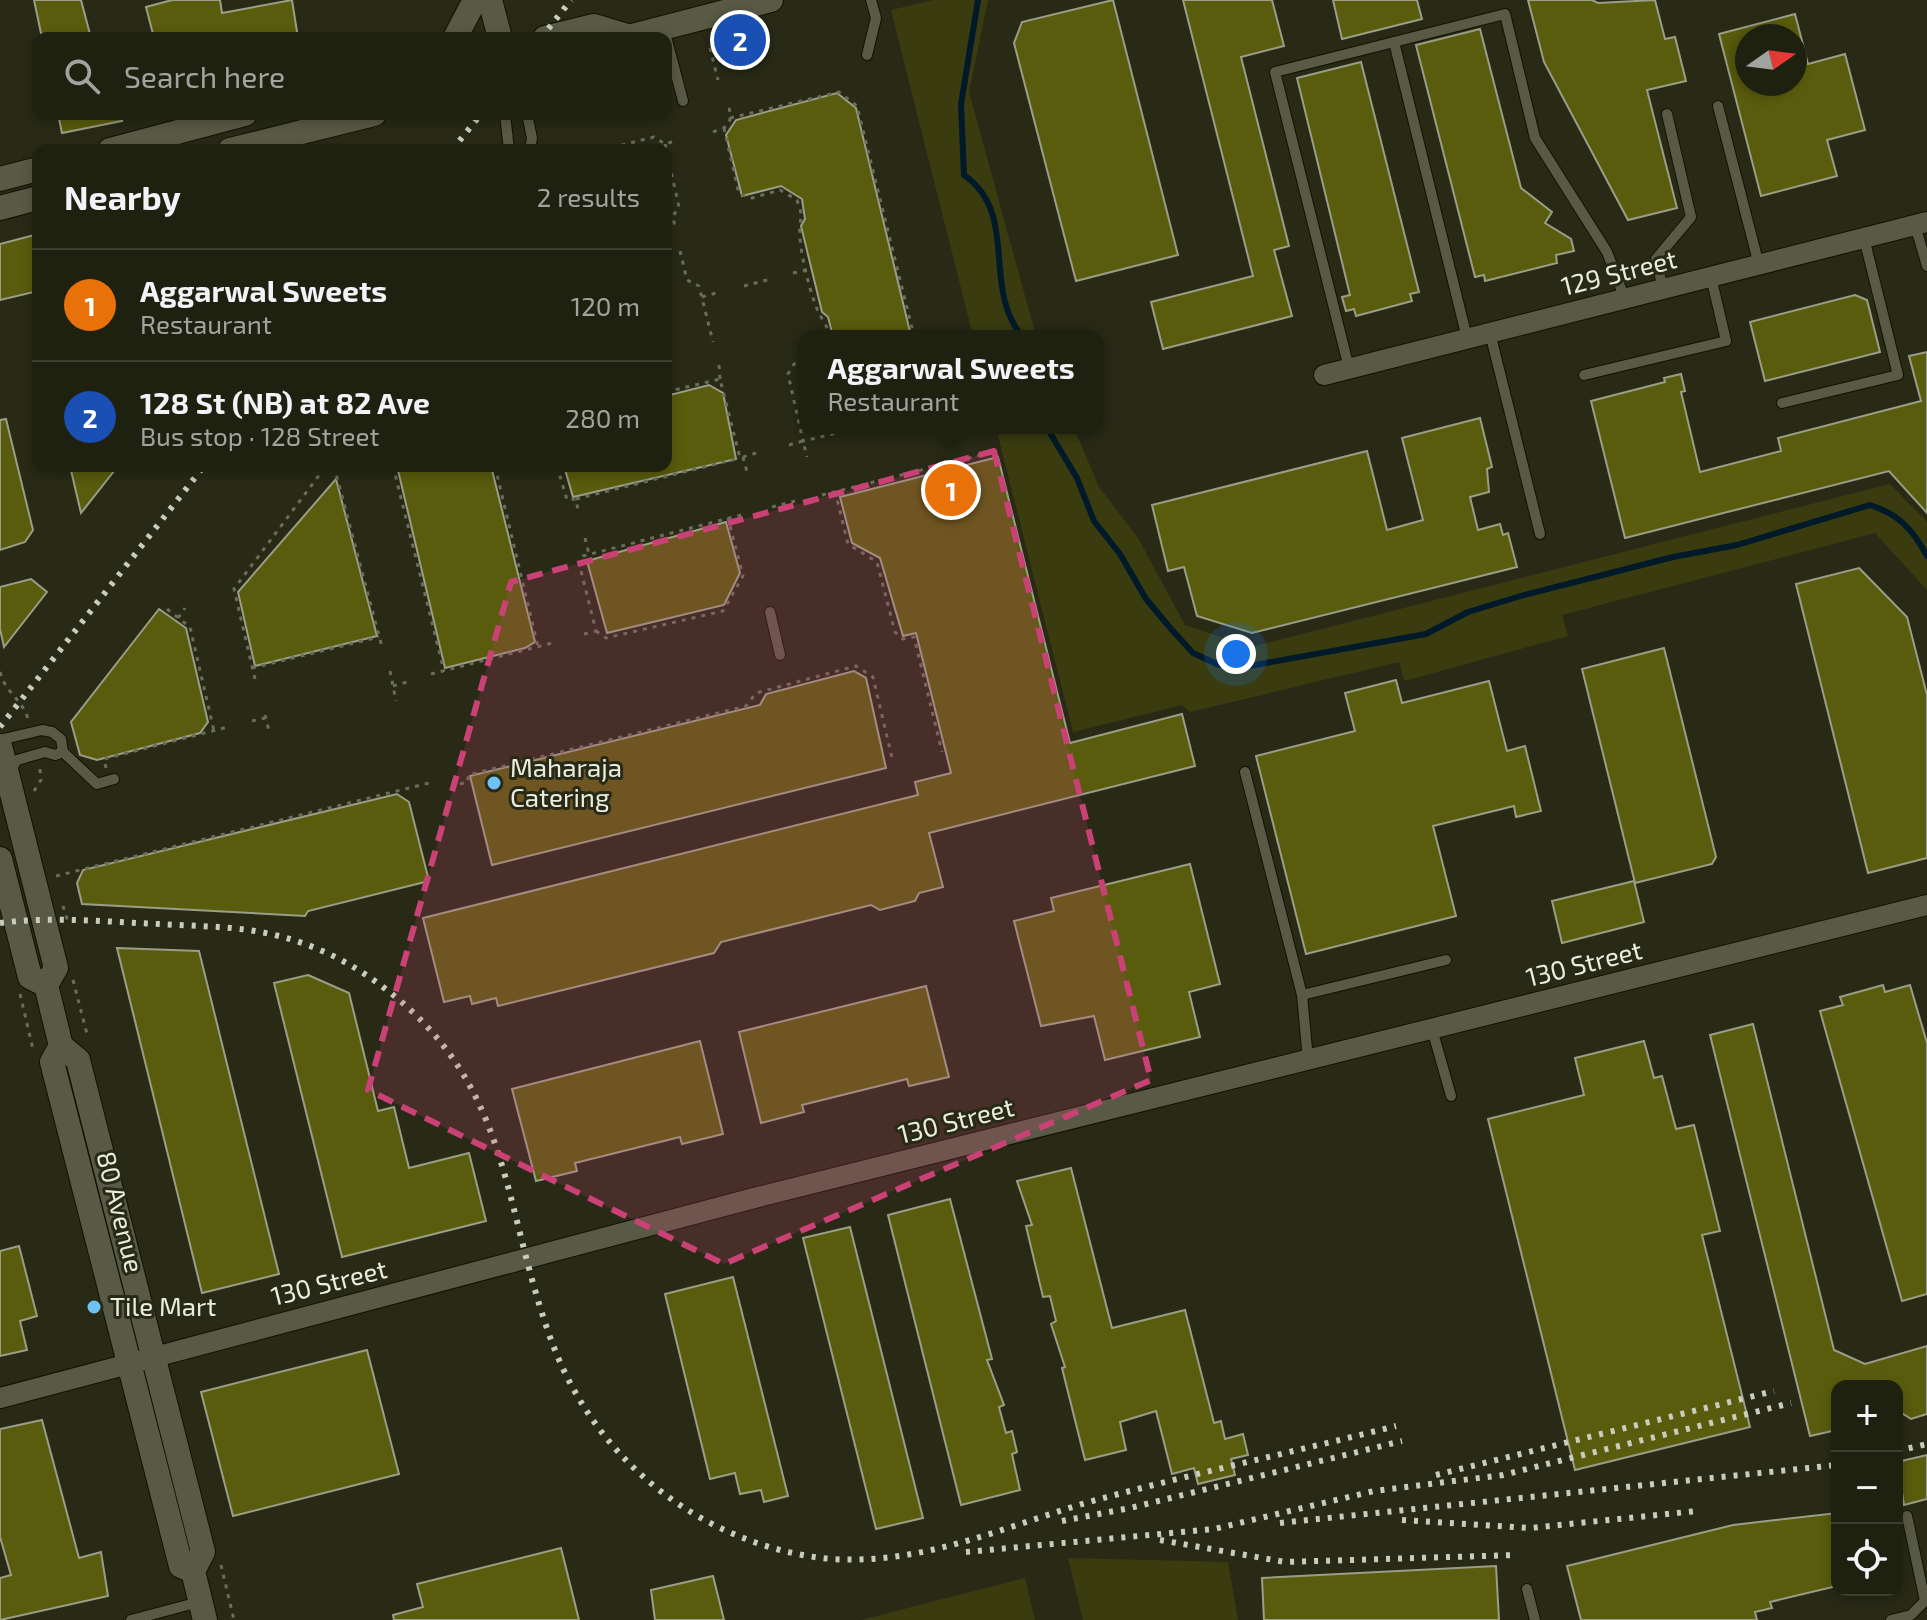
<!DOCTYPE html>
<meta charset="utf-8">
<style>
body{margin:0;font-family:"Exo 2",sans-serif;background:#262819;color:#f1f3f6}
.controls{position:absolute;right:24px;bottom:24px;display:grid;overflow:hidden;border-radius:16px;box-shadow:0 4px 12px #0003}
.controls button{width:72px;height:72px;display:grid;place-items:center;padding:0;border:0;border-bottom:2px solid #3c3e30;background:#1e2010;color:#f1f3f6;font:40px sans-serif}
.compass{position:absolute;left:1735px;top:24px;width:72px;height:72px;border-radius:50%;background:#1e2010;box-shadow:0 4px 12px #0003;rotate:76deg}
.you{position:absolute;left:1236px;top:654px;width:28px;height:28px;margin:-20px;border:6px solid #fff;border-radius:50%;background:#1a73e8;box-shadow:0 0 0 12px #1a73e833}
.badge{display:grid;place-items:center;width:52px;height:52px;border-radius:50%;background:#0f766e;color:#fff;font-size:26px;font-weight:700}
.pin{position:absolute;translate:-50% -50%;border:4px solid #fff;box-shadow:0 2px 8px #0006}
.popup{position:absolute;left:799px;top:330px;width:304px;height:104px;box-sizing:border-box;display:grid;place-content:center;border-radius:16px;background:#1e2010;filter:drop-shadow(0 2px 6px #0005);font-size:26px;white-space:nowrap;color:#a1a39f}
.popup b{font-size:30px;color:#f1f3f6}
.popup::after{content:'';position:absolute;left:50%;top:100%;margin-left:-16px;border:16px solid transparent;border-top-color:#1e2010}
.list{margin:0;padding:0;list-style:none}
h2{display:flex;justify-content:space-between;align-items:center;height:104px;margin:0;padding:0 32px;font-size:34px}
h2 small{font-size:26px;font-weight:400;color:#a1a39f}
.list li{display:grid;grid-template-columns:52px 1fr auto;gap:24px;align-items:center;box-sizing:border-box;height:112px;padding:0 32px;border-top:2px solid #3c3e30}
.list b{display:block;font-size:30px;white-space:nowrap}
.list p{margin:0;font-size:26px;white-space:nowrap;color:#a1a39f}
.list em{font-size:26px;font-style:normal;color:#a1a39f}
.icon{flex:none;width:44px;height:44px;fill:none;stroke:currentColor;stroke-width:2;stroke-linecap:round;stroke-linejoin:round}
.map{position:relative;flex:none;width:1927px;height:1620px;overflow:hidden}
.search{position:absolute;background:#1e2010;box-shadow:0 4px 12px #0003;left:32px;top:32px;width:640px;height:88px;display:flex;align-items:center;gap:20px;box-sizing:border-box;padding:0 28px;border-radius:16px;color:#a1a39f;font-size:30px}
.panel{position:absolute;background:#1e2010;box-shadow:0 4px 12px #0003;left:32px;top:144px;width:640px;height:328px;border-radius:16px}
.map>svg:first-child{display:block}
</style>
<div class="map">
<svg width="1927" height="1620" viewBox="0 0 1927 1620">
<rect width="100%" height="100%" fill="#282a16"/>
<g fill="#3a3c10">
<polygon points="934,0 988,0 969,92 1036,336 973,336 891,10"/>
<polygon points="996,428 1074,428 1099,487 1138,538 1185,625 1251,647 1890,484 1927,522 1927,590 1875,533 1562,615 1568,636 1404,681 1399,662 1190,712 1182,705 1073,732"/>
<polygon points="1068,1558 1228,1562 1238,1620 1083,1620"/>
<polygon points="1025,1578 1035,1620 861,1620"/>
</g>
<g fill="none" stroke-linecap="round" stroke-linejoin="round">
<g stroke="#001a29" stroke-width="6">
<path d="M978,0L961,104L964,175C1012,209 990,266 1009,314C1012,322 1017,329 1021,336"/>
<path d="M1047,428L1077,478L1094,521L1120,554L1146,599L1172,630L1193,653L1219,665L1249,666L1426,634L1468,612L1524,595L1673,557L1737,545L1870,505C1899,514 1913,530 1927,556"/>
</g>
</g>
<g fill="#595b0d" stroke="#9b9e86" stroke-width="2" fill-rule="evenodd">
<polygon points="34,0 81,0 91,38 42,38"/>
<polygon points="172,0 220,0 222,13 292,0 298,38 154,38 146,7"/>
<polygon points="1113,0 1178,255 1076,281 1014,43 1022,22"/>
<polygon points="1183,0 1272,0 1284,46 1241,57 1289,246 1274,250 1292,316 1163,349 1151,302 1253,276"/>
<polygon points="1333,0 1417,0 1422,19 1342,39"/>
<polygon points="1528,0 1592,0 1598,3 1655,0 1665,39 1675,37 1686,81 1647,90 1677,208 1628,220 1544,62"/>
<path d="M1795,14L1808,64L1845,54L1865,130L1827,140L1837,176L1761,196L1719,34ZM1747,36H1795V84H1747Z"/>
<polygon points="1480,29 1521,188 1552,212 1545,223 1571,239 1574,251 1556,255 1557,263 1485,281 1484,275 1475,277 1416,45"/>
<polygon points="1361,62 1419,292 1410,294 1412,301 1356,316 1354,309 1346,311 1342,297 1350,295 1297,78"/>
<polygon points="837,93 856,108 911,336 833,336 828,317 822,312 801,226 805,219 802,199 781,186 742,196 726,135 736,120"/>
<polygon points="58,114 121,114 122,121 62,133"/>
<polygon points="38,234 38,291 0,300 0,244"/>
<polygon points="1855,295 1867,300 1880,352 1765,381 1750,322"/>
<polygon points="1927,352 1927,513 1889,471 1625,538 1591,401 1665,382 1664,378 1681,374 1685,391 1681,392 1700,472 1781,451 1778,438 1921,401 1909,356"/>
<polygon points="709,385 723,393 736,459 573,497 564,466 666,466 666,396"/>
<polygon points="1480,418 1492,467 1487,469 1489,492 1470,497 1478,530 1500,524 1503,535 1508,533 1517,567 1252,633 1197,616 1184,567 1168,571 1152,505 1367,451 1387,530 1423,520 1402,438"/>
<polygon points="6,419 33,530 25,542 0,550 0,420"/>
<polygon points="998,457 1070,743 1182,714 1195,766 929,833 943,887 919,893 915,901 880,910 871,905 721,942 714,953 498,1006 496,998 472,1004 470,996 444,1002 423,918 918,795 915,782 951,773 916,633 903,636 880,558 852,543 840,497"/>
<polygon points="70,466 118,466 81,513"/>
<polygon points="397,466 491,466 535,642 525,648 445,668"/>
<polygon points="336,479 377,636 255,666 238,592"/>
<polygon points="726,522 740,573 724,605 607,633 587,561"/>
<polygon points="1859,568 1907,617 1927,695 1927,858 1868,873 1796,584"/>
<polygon points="31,579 47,592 4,647 0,629 0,587"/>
<polygon points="159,609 186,628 208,722 200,733 97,760 80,755 71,722"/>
<polygon points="1664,648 1716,857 1712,864 1635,883 1582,669"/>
<polygon points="854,671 866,678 886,768 492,865 470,776 760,705 766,694"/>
<polygon points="1396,680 1402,703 1489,681 1507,751 1525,746 1541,811 1516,817 1514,806 1433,826 1456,916 1306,954 1256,756 1355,731 1345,693"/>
<polygon points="397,794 409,802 429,881 308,911 305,916 82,904 77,883 83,870"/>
<polygon points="1190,864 1220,984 1189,992 1200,1037 1105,1060 1094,1016 1041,1026 1014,921 1054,911 1051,898"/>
<polygon points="1634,881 1644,922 1562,943 1552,901"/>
<polygon points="117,948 199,951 279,1274 202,1293"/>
<polygon points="308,975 349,993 378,1111 394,1107 409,1168 469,1153 486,1221 342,1257 274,983"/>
<polygon points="1883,985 1885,992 1910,985 1927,1043 1927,1294 1902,1301 1820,1011 1843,1005 1840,997"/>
<polygon points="926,986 949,1077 909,1086 907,1079 802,1105 804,1112 761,1123 739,1032"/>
<polygon points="1753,1024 1834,1350 1865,1364 1927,1346 1927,1414 1911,1419 1897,1410 1897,1386 1837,1386 1837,1430 1810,1436 1710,1035"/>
<polygon points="700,1041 723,1134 682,1144 680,1137 575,1163 577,1171 536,1181 512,1089"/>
<polygon points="1644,1041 1654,1078 1662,1076 1676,1129 1694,1125 1720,1231 1702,1235 1750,1427 1575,1470 1488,1119 1584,1095 1575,1058"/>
<polygon points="1071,1168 1112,1328 1185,1310 1214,1423 1221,1421 1225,1439 1243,1434 1248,1455 1231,1459 1235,1475 1198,1484 1194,1468 1172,1474 1156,1411 1120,1422 1126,1450 1085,1460 1062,1368 1065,1367 1051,1324 1056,1321 1050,1296 1043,1297 1026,1226 1032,1225 1017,1181"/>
<polygon points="950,1199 992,1359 987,1360 1004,1405 999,1407 1006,1433 1012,1431 1017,1452 1012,1454 1020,1490 961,1505 888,1215"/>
<polygon points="850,1227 923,1518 876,1529 803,1238"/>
<polygon points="19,1246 37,1316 20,1321 27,1350 0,1356 0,1251"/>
<polygon points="733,1277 788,1496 764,1502 761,1490 740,1494 735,1473 710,1479 665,1294"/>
<polygon points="367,1350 399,1474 233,1516 201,1392"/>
<polygon points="42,1420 79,1558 101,1552 108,1596 0,1620 0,1578 11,1575 0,1537 0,1429"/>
<polygon points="1927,1455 1927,1499 1904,1505 1897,1462"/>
<polygon points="1837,1513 1837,1586 1770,1602 1772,1608 1755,1612 1757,1620 1581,1620 1567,1566 1733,1525"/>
<polygon points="561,1548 579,1620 394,1620 393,1615 423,1607 417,1584"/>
<polygon points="1496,1566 1499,1620 1264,1620 1262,1578"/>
<polygon points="713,1576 724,1620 655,1620 651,1590"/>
</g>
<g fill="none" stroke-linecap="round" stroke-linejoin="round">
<defs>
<g id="lane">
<polyline points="664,29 683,101"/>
<polyline points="1394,42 1467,338"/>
<polyline points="867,55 876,18 871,0"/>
<polyline points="1718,106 1759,265"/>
<polyline points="505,114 509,150"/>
<polyline points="527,114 532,138 530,150"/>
<polyline points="1915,225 1927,266"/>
<polyline points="1663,289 1656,259 1691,217 1667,114"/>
<polyline points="1490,333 1540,534"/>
<polyline points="1349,368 1275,72 1505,14 1535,138 1607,252 1625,299"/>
<polyline points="1584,375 1726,341 1711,277"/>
<polyline points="1782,403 1898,375 1864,238"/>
<polyline points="770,612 780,655"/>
<polyline points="0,740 42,730 52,732 61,739 63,752 97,784 114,779"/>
<polyline points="10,771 17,760 45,752 55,755 63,752"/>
<polyline points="1245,772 1302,995 1308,1060"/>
<polyline points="1302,995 1446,960"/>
<polyline points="1432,1029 1451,1096"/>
<polyline points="1527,1589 1535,1620"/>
<polyline points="131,1620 199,1602"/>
<polyline points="1891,1620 1911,1615 1925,1601 1907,1516"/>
</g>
<g id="street">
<polyline points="1324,375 1927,222"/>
<polyline points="0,1398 758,1197 1927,905"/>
</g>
<g id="secondary">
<polyline points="490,0 500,38"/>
<polyline points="455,38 475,0"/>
<polyline points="545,38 594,26 627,36"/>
<polyline points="624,38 771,0"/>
<polyline points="110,150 245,114"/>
<polyline points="230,150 374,114"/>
<polyline points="0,179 38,169"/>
<polyline points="0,208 38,198"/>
<polyline points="0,746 56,968 46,985 61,1046 52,1062 181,1566 193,1571"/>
<polyline points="0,859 30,977 46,985"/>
<polyline points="61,1046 78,1060 203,1552 193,1571"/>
<polyline points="193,1571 205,1620"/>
</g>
</defs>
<use href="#lane" stroke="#111202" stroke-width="12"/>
<use href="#street" stroke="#111202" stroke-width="22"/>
<use href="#secondary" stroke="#111202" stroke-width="26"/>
<g stroke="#6b6d5b" stroke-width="3" stroke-dasharray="4 6" stroke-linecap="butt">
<polyline points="710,48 718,80"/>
<polyline points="730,118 839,92 857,106 914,336"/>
<path d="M724,128L739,194L752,198L780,190L797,200L802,216C794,234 809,289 817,309C821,319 827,324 830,336"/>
<polyline points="713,132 724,128 730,120 729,103"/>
<polyline points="665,144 679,207 673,216 675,228"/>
<polyline points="602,150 654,137 665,144 675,141"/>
<polyline points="680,251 687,280 699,286 713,342"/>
<polyline points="793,273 807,270"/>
<polyline points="744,286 771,279"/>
<polyline points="702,297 716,293"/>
<polyline points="805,360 794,364 788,374 803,441 858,428"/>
<polyline points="719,365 720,379"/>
<polyline points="666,392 720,379 740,458 756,453"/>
<polyline points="789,445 803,441 807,457"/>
<polyline points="743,457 747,472"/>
<polyline points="334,466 382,647"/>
<polyline points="393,466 444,671"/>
<polyline points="495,466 538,647"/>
<polyline points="557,466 567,500 576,499 578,510"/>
<polyline points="835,491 848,544 877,562 895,632 903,639 914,637 942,752"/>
<polyline points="822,495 989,453"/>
<polyline points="576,499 740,458"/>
<polyline points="772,507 795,501"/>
<polyline points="585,538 589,554"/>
<polyline points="167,609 190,627 214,731"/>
<polyline points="178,618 185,608"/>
<polyline points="596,631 606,638 723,611 743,576 728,518"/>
<polyline points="584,634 596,631 579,563 583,556 745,514"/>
<polyline points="252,668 379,637"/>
<polyline points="390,671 396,701"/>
<path d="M0,672C6,694 23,700 28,719"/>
<polyline points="431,674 556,642"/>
<polyline points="255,679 234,589 326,466"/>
<polyline points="393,686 407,682"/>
<polyline points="265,715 269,731"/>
<polyline points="252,721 265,718"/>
<polyline points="106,768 104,759 228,727"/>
<polyline points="460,784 468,782 468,775 746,706 756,693 856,666 873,677 892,758"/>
<polyline points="34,791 41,780 40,769"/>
<polyline points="56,876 429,783"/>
<polyline points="63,906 68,922"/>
<polyline points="73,980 88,1038"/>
<polyline points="20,994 33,1049"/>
<polyline points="221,1565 234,1620"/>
</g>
<use href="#lane" stroke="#595a45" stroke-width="10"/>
<use href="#street" stroke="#595a45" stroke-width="20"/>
<use href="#secondary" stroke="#595a45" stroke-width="24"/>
<g stroke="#caccbe" stroke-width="6" stroke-dasharray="4 8" stroke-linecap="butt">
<polyline points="541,38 571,0"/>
<polyline points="452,150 481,114"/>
<polyline points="0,727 204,466"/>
<path d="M0,923C52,916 106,922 159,924C191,926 224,926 255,931C303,939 345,958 383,987C511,1084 501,1200 550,1337C575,1407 620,1466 683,1507C725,1535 781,1555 832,1559C926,1565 1007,1525 1096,1500C1196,1473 1297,1451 1396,1426"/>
<polyline points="1897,1451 1927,1444"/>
<polyline points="1436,1475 1774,1391"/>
<polyline points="1402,1520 1530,1528 1697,1511"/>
<polyline points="1062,1521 1130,1508 1402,1441"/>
<polyline points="1280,1523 1837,1465"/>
<polyline points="1160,1540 1285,1562 1516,1555"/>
<polyline points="966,1552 1214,1529 1374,1491 1503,1475 1791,1403"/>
</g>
</g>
<path fill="#ca4275" fill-opacity="0.2" stroke="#ca4275" stroke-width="6" stroke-dasharray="16 10" stroke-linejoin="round" d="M994,451L1151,1080L724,1264L368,1090L511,582Z"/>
<g fill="#6dc2f3" stroke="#282a16" stroke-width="3">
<circle cx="494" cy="783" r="8"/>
<circle cx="94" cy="1307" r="8"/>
</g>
<g text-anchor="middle" stroke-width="6" stroke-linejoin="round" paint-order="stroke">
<g font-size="26" fill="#eaecdf" stroke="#282a16">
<text transform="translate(1619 273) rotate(-14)" y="9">129 Street</text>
<text transform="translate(1584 964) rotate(-14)" y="9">130 Street</text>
<text transform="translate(956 1121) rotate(-14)" y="9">130 Street</text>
<text transform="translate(120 1212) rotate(76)" y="9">80 Avenue</text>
<text transform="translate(329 1283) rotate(-14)" y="9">130 Street</text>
</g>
<g font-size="26" fill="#eaecdf" stroke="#282a16" text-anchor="start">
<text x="510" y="777">Maharaja<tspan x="510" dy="30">Catering</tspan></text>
<text x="110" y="1316">Tile Mart</text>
</g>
</g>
</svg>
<div class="controls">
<button>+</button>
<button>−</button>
<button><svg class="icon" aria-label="locate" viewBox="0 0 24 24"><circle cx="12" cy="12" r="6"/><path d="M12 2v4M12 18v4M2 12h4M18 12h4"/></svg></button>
</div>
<svg class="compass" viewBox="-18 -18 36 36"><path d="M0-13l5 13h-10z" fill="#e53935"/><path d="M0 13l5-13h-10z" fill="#a1a39f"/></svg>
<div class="you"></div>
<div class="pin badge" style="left:951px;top:490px;background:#e8710a">1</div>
<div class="popup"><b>Aggarwal Sweets</b>Restaurant</div>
<div class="pin badge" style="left:740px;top:40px;background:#1a4fb4">2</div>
<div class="search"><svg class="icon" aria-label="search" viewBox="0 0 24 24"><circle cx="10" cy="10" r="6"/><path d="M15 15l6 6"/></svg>Search here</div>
<section class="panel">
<h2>Nearby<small>2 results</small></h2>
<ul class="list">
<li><span class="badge" style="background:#e8710a">1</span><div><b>Aggarwal Sweets</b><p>Restaurant</p></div><em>120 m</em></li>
<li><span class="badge" style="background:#1a4fb4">2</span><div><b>128 St (NB) at 82 Ave</b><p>Bus stop · 128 Street</p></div><em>280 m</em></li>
</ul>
</section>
</div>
